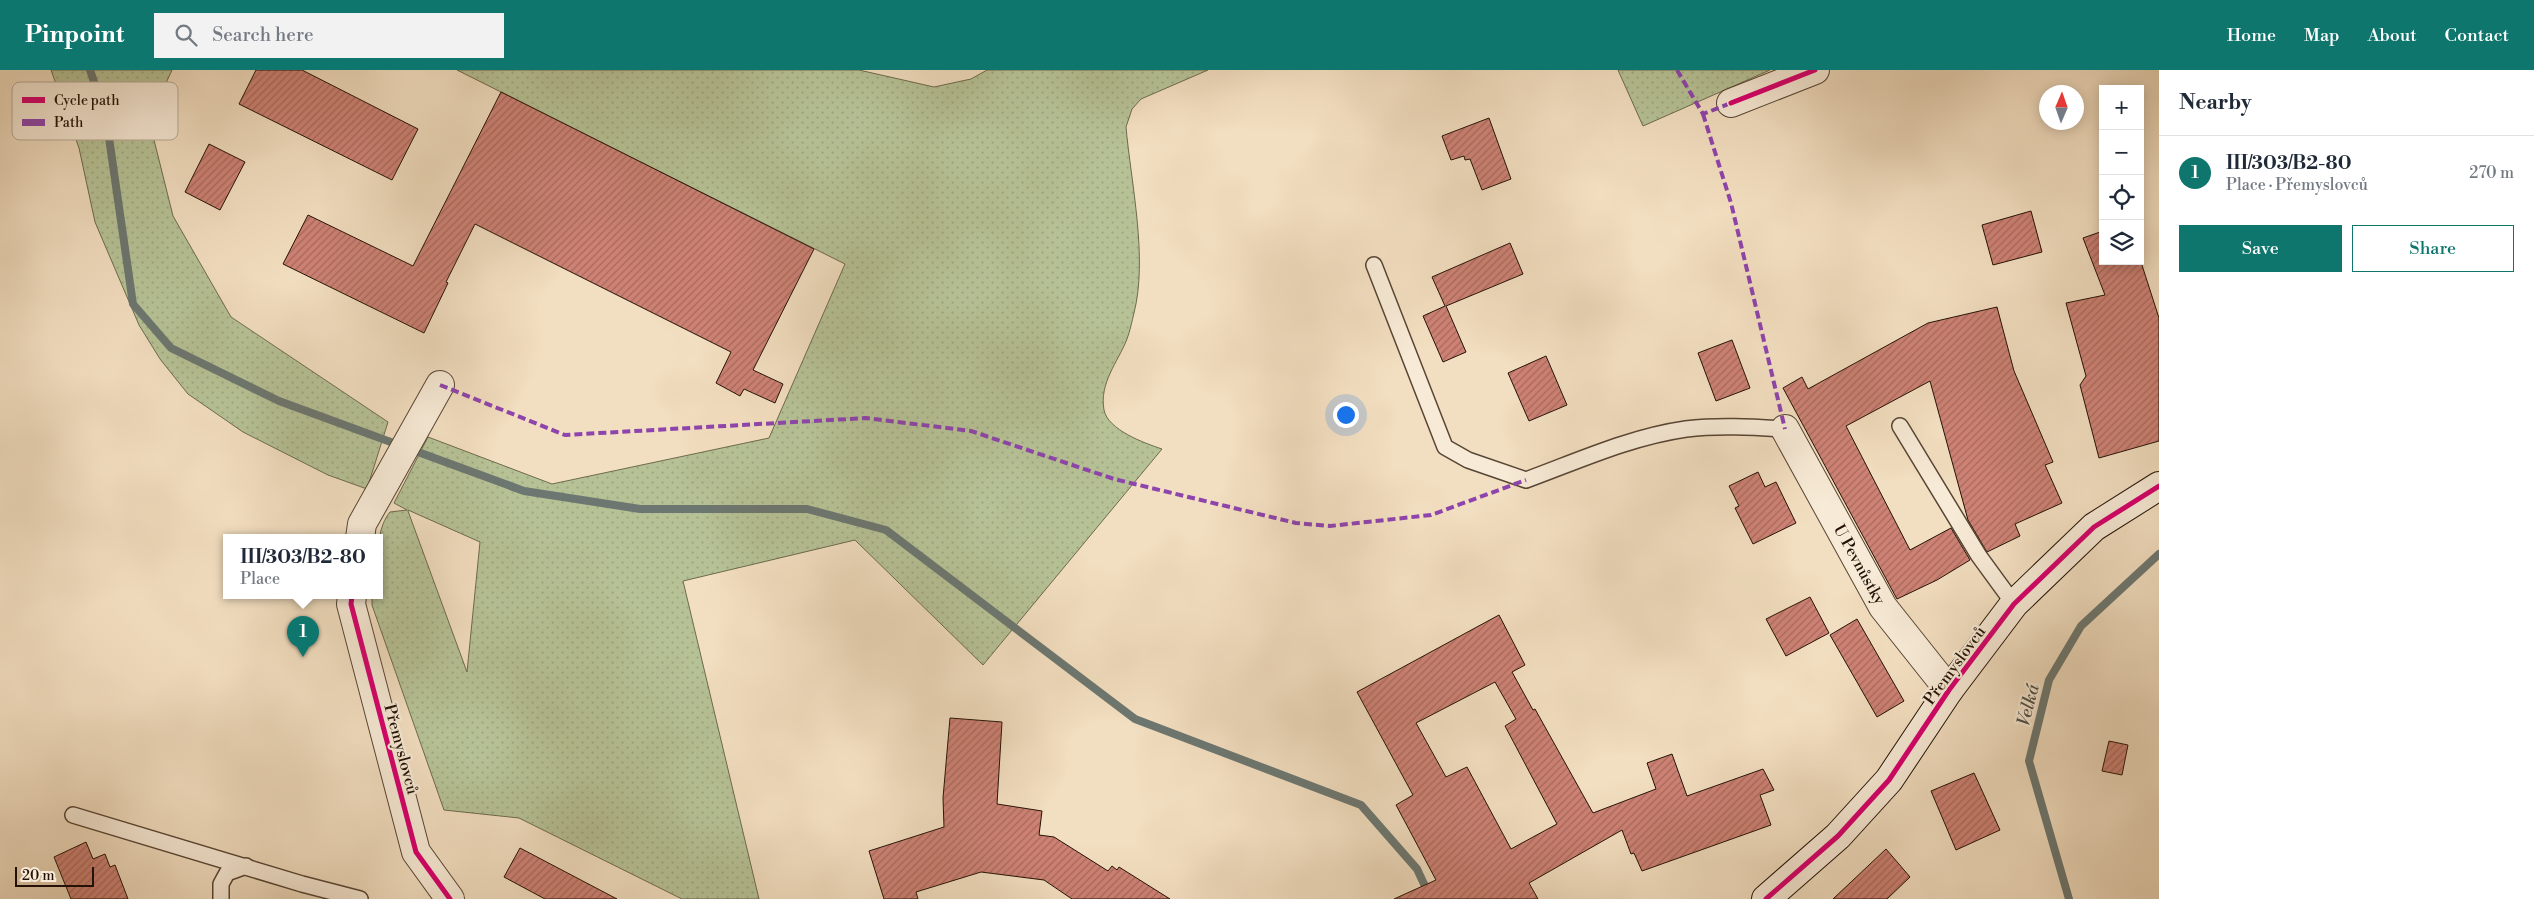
<!DOCTYPE html>
<meta charset="utf-8">
<style>
body{margin:0;font-family:"Libre Bodoni",serif;background:#f2f2f3;color:#1f2937}
.controls{position:absolute;right:15px;top:15px;display:grid;overflow:hidden;border-radius:0px;box-shadow:0 2px 12px #0003}
.controls button{width:45px;height:45px;display:grid;place-items:center;padding:0;border:0;border-bottom:1px solid #e0e1e3;background:#fff;color:#1f2937;font:25px sans-serif}
.compass{position:absolute;left:2039px;top:15px;width:45px;height:45px;border-radius:50%;background:#fff;box-shadow:0 2px 12px #0003;rotate:2deg}
.scale{position:absolute;left:15px;bottom:12px;width:79px;box-sizing:border-box;padding-left:5px;border:2px solid #241206;border-top:0;font-size:14px;line-height:18px;white-space:nowrap;color:#241206;-webkit-text-stroke:4px #f7ead6;paint-order:stroke}
.you{position:absolute;left:1345px;top:344px;width:18px;height:18px;margin:-12px;border:4px solid #fff;border-radius:50%;background:#1a73e8;box-shadow:0 0 0 8px #1a73e833}
.badge{display:grid;place-items:center;width:32px;height:32px;border-radius:50%;background:#0f766e;color:#fff;font-size:16px;font-weight:700}
.pin{position:absolute;translate:-50% -41px;filter:drop-shadow(0 1px 2px #0008)}
.pin::after{content:'';position:absolute;top:26px;width:18px;height:15px;background:inherit;clip-path:polygon(0 0,100% 0,50% 100%)}
.popup{position:absolute;left:223px;top:464px;width:160px;height:65px;box-sizing:border-box;display:grid;place-content:center;border-radius:0px;background:#fff;filter:drop-shadow(0 1px 4px #0005);font-size:16px;white-space:nowrap;color:#747a83}
.popup b{font-size:19px;color:#1f2937}
.popup::after{content:'';position:absolute;left:50%;top:100%;margin-left:-10px;border:10px solid transparent;border-top-color:#fff}
.list{margin:0;padding:0;list-style:none}
h2{display:flex;justify-content:space-between;align-items:center;height:65px;margin:0;padding:0 20px;font-size:21px}
h2 small{font-size:16px;font-weight:400;color:#747a83}
.list li{display:grid;grid-template-columns:32px 1fr auto;gap:15px;align-items:center;box-sizing:border-box;height:75px;padding:0 20px;border-top:1px solid #e0e1e3}
.list b{display:block;font-size:19px;white-space:nowrap}
.list p{margin:0;font-size:16px;white-space:nowrap;color:#747a83}
.list em{font-size:16px;font-style:normal;color:#747a83}
.actions{display:flex;gap:10px;padding:15px 20px}
.actions a{flex:1;padding:11px 0;border:1px solid #0f766e;border-radius:0px;text-align:center;font-size:18px;color:#0f766e}
.actions .main{background:#0f766e;color:#fff}
.icon{flex:none;width:28px;height:28px;fill:none;stroke:currentColor;stroke-width:2;stroke-linecap:round;stroke-linejoin:round}
.map{position:relative;flex:none;width:2159px;height:829px;overflow:hidden}
header{display:flex;align-items:center;gap:30px;box-sizing:border-box;height:70px;padding:0 25px;background:#0f766e;color:#fff}
header strong{font-size:24px}
nav{display:flex;gap:28px;margin-inline-start:auto;font-size:18px}
.search{width:350px;height:45px;background:#f2f2f3;display:flex;align-items:center;gap:12px;box-sizing:border-box;padding:0 18px;border-radius:0px;color:#747a83;font-size:19px}
main{display:flex}
aside{flex:1;background:#fff}
.map>svg:first-child{display:block}
</style>
<header>
<strong>Pinpoint</strong>
<div class="search"><svg class="icon" aria-label="search" viewBox="0 0 24 24"><circle cx="10" cy="10" r="6"/><path d="M15 15l6 6"/></svg>Search here</div>
<nav><a>Home</a><a>Map</a><a>About</a><a>Contact</a></nav>
</header>
<main>
<div class="map">
<svg width="2159" height="829" viewBox="0 0 2159 829">
<defs>
<pattern id="grass-dots" width="8" height="8" patternUnits="userSpaceOnUse" patternTransform="scale(1.25)"><rect width="8" height="8" fill="#b6c296"/><path d="M2 2h.1M6 6h.1" fill="none" stroke="#9ca680" stroke-width="1.8" stroke-linecap="round"/></pattern>
<pattern id="building-hatch" width="6" height="6" patternUnits="userSpaceOnUse" patternTransform="scale(1.25)"><rect width="6" height="6" fill="#ce8275"/><path d="M-1 1l2-2M0 6l6-6M5 7l2-2" fill="none" stroke="#a7695e"/></pattern>
</defs>
<rect width="100%" height="100%" fill="#f2dec0"/>
<filter id="stains"><feTurbulence type="fractalNoise" baseFrequency=".004" numOctaves="4"/><feColorMatrix values="0 0 0 0 .2 0 0 0 0 .09 0 0 0 0 .02 0 0 0 .5 -.17"/></filter>
<radialGradient id="worn" r=".72"><stop offset=".6" stop-color="#630" stop-opacity="0"/><stop offset="1" stop-color="#630" stop-opacity=".3"/></radialGradient>
<g fill="url(#grass-dots)" stroke="#6d6a4e" fill-rule="evenodd">
<polygon points="51,0 172,0 149,50 173,146 231,247 388,352 367,419 328,405 243,362 188,324 160,289 139,255 95,152 79,78"/>
<path d="M457,0H859L934,17L971,9L987,0H1208L1141,29L1132,39L1126,57C1131,113 1148,188 1134,243C1132,251 1130,261 1127,269C1118,292 1099,313 1104,340C1108,360 1144,373 1162,379L983,595L855,470L683,511L759,829H682L519,748L444,740L372,535V526H379C379,501 373,462 390,442L407,440L394,433L428,367L552,414L769,368L845,194ZM408,440L480,472L467,602L408,441Z"/>
<polygon points="1618,0 1770,0 1643,56"/>
</g>
<g fill="none" stroke-linecap="round" stroke-linejoin="round">
<g stroke="#6c7771" stroke-width="8">
<polyline points="90,0 106,47 133,234 171,278 279,331 524,421 640,439 807,439 886,460 1135,649 1361,735 1417,799 1431,829"/>
<polyline points="2069,829 2029,691 2049,610 2081,556 2159,484"/>
</g>
</g>
<g fill="url(#building-hatch)" stroke="#241206" fill-rule="evenodd">
<polygon points="256,0 302,0 418,59 392,110 239,34"/>
<polygon points="501,22 814,179 753,300 783,314 775,333 744,319 740,326 716,313 731,282 475,154 446,212 448,213 424,263 283,194 308,145 413,196"/>
<polygon points="1489,48 1511,109 1482,120 1470,89 1465,90 1464,86 1451,90 1442,66"/>
<polygon points="209,74 245,92 220,140 185,122"/>
<polygon points="2031,141 2042,182 1993,195 1982,155"/>
<polygon points="2103,161 2103,191 2140,191 2140,189 2159,248 2159,371 2099,388 2080,315 2086,306 2066,233 2105,225 2083,168"/>
<polygon points="1510,173 1523,204 1446,236 1466,282 1443,292 1423,246 1445,236 1432,207"/>
<polygon points="1997,237 2014,301 2053,392 2045,395 2062,433 2015,454 2020,466 1987,482 1968,450 1930,311 1846,356 1910,480 1951,458 1970,490 1937,510 1897,529 1783,318 1802,307 1808,319 1928,253"/>
<polygon points="1732,270 1750,318 1716,331 1698,283"/>
<polygon points="1546,286 1567,335 1529,351 1508,303"/>
<polygon points="1758,402 1765,417 1776,412 1796,453 1753,474 1735,438 1739,436 1729,416"/>
<polygon points="1810,527 1829,563 1786,586 1766,549"/>
<path d="M1499,545L1525,595L1512,602L1533,640L1535,639L1593,743L1656,719L1647,693L1672,684L1687,726L1763,699L1774,720L1760,725L1771,755L1642,801L1634,783L1631,784L1622,760L1529,813L1538,829H1394L1436,810L1396,735L1413,725L1357,622ZM1495,612L1516,649L1505,656L1557,754L1511,779L1467,697L1446,707L1416,653Z"/>
<polygon points="1857,549 1904,631 1877,647 1830,565"/>
<polygon points="950,648 1002,652 997,734 1042,741 1039,765 1054,767 1108,801 1112,796 1117,800 1119,797 1170,829 1072,829 1044,810 981,802 916,822 918,829 884,829 869,781 944,757 943,728"/>
<polygon points="2109,671 2128,675 2122,705 2102,701"/>
<polygon points="1974,703 2000,760 1956,780 1931,721"/>
<polygon points="86,772 93,789 105,784 110,797 115,795 128,829 71,829 54,787"/>
<polygon points="520,778 617,829 545,829 504,807"/>
<polygon points="1886,779 1910,807 1887,829 1833,829"/>
</g>
<g fill="none" stroke-linecap="round" stroke-linejoin="round">
<defs>
<g id="lane">
<path d="M1374,195L1445,377L1468,390L1526,410C1578,391 1630,367 1686,359C1718,355 1752,357 1785,359"/>
<polyline points="1900,356 1979,486 2014,534"/>
<polyline points="73,745 302,814 360,829"/>
<polyline points="221,829 221,814 227,803 246,796"/>
</g>
<g id="street">
<polyline points="1731,33 1815,0"/>
<polyline points="1785,359 1883,537 1949,620"/>
<polyline points="360,468 362,454 440,315"/>
<polyline points="352,526 351,534 416,782 450,829"/>
</g>
<polyline id="secondary" points="1766,829 1838,766 1889,710 1949,620 2014,534 2094,457 2159,416"/>
</defs>
<use href="#lane" stroke="#584534" stroke-width="18"/>
<use href="#street" stroke="#584534" stroke-width="30"/>
<use href="#secondary" stroke="#241206" stroke-width="30"/>
<use href="#lane" stroke="#f7ead6" stroke-width="15"/>
<use href="#street" stroke="#f7ead6" stroke-width="28"/>
<use href="#secondary" stroke="#f7ead6" stroke-width="28"/>
<g stroke="#8e44ad" stroke-width="4" stroke-dasharray="8 4" stroke-linecap="butt">
<polyline points="1677,0 1703,44 1731,33"/>
<polyline points="1703,44 1731,133 1785,359"/>
<polyline points="440,315 565,365 866,348 971,361 1114,409 1296,453 1330,456 1431,445 1526,410"/>
</g>
<defs>
<g id="cycleway">
<polyline points="1731,33 1815,0"/>
<polyline points="352,526 351,534 416,782 450,829"/>
<polyline points="1766,829 1838,766 1889,710 1949,620 2014,534 2094,457 2159,416"/>
</g>
</defs>
<use href="#cycleway" stroke="#f7ead6" stroke-width="8"/>
<use href="#cycleway" stroke="#d6006c" stroke-width="5"/>
</g>
<g text-anchor="middle" stroke-width="4.5" stroke-linejoin="round" paint-order="stroke">
<g font-size="16" fill="#241206" stroke="#f7ead6">
<text transform="translate(1860 494) rotate(61)" y="6">U Pevnůstky</text>
<text transform="translate(1954 595) rotate(-54)" y="6">Přemyslovců</text>
<text transform="translate(402 679) rotate(75)" y="6">Přemyslovců</text>
</g>
<g font-size="18" font-style="italic" fill="#4e4d44" stroke="#f7ead6">
<text transform="translate(2028 635) rotate(-76)" y="6">Velká</text>
</g>
</g>
<rect x="12" y="12" width="166" height="58" rx="8" fill="#f7ead6" stroke="#b8a998" stroke-width="1"/>
<rect x="22" y="27" width="23" height="6" fill="#d6006c"/>
<rect x="22" y="49" width="23" height="7" fill="#8e44ad"/>
<g font-size="14" fill="#241206">
<text x="54" y="35">Cycle path</text>
<text x="54" y="57">Path</text>
</g>
<rect width="100%" height="100%" filter="url(#stains)"/>
<rect width="100%" height="100%" fill="url(#worn)"/>
</svg>
<div class="controls">
<button>+</button>
<button>−</button>
<button><svg class="icon" aria-label="locate" viewBox="0 0 24 24"><circle cx="12" cy="12" r="6"/><path d="M12 2v4M12 18v4M2 12h4M18 12h4"/></svg></button>
<button><svg class="icon" aria-label="layers" viewBox="0 0 24 24"><path d="M12 4l9 5-9 5-9-5zM3 14l9 5 9-5"/></svg></button>
</div>
<svg class="compass" viewBox="-18 -18 36 36"><path d="M0-13l5 13h-10z" fill="#e53935"/><path d="M0 13l5-13h-10z" fill="#747a83"/></svg>
<div class="scale">20 m</div>
<div class="you"></div>
<div class="pin badge" style="left:303px;top:587px">1</div>
<div class="popup"><b>III/303/B2-80</b>Place</div>
</div>
<aside>
<h2>Nearby<small></small></h2>
<ul class="list">
<li><span class="badge">1</span><div><b>III/303/B2-80</b><p>Place · Přemyslovců</p></div><em>270 m</em></li>
</ul>
<div class="actions"><a class="main">Save</a><a>Share</a></div>
</aside>
</main>
